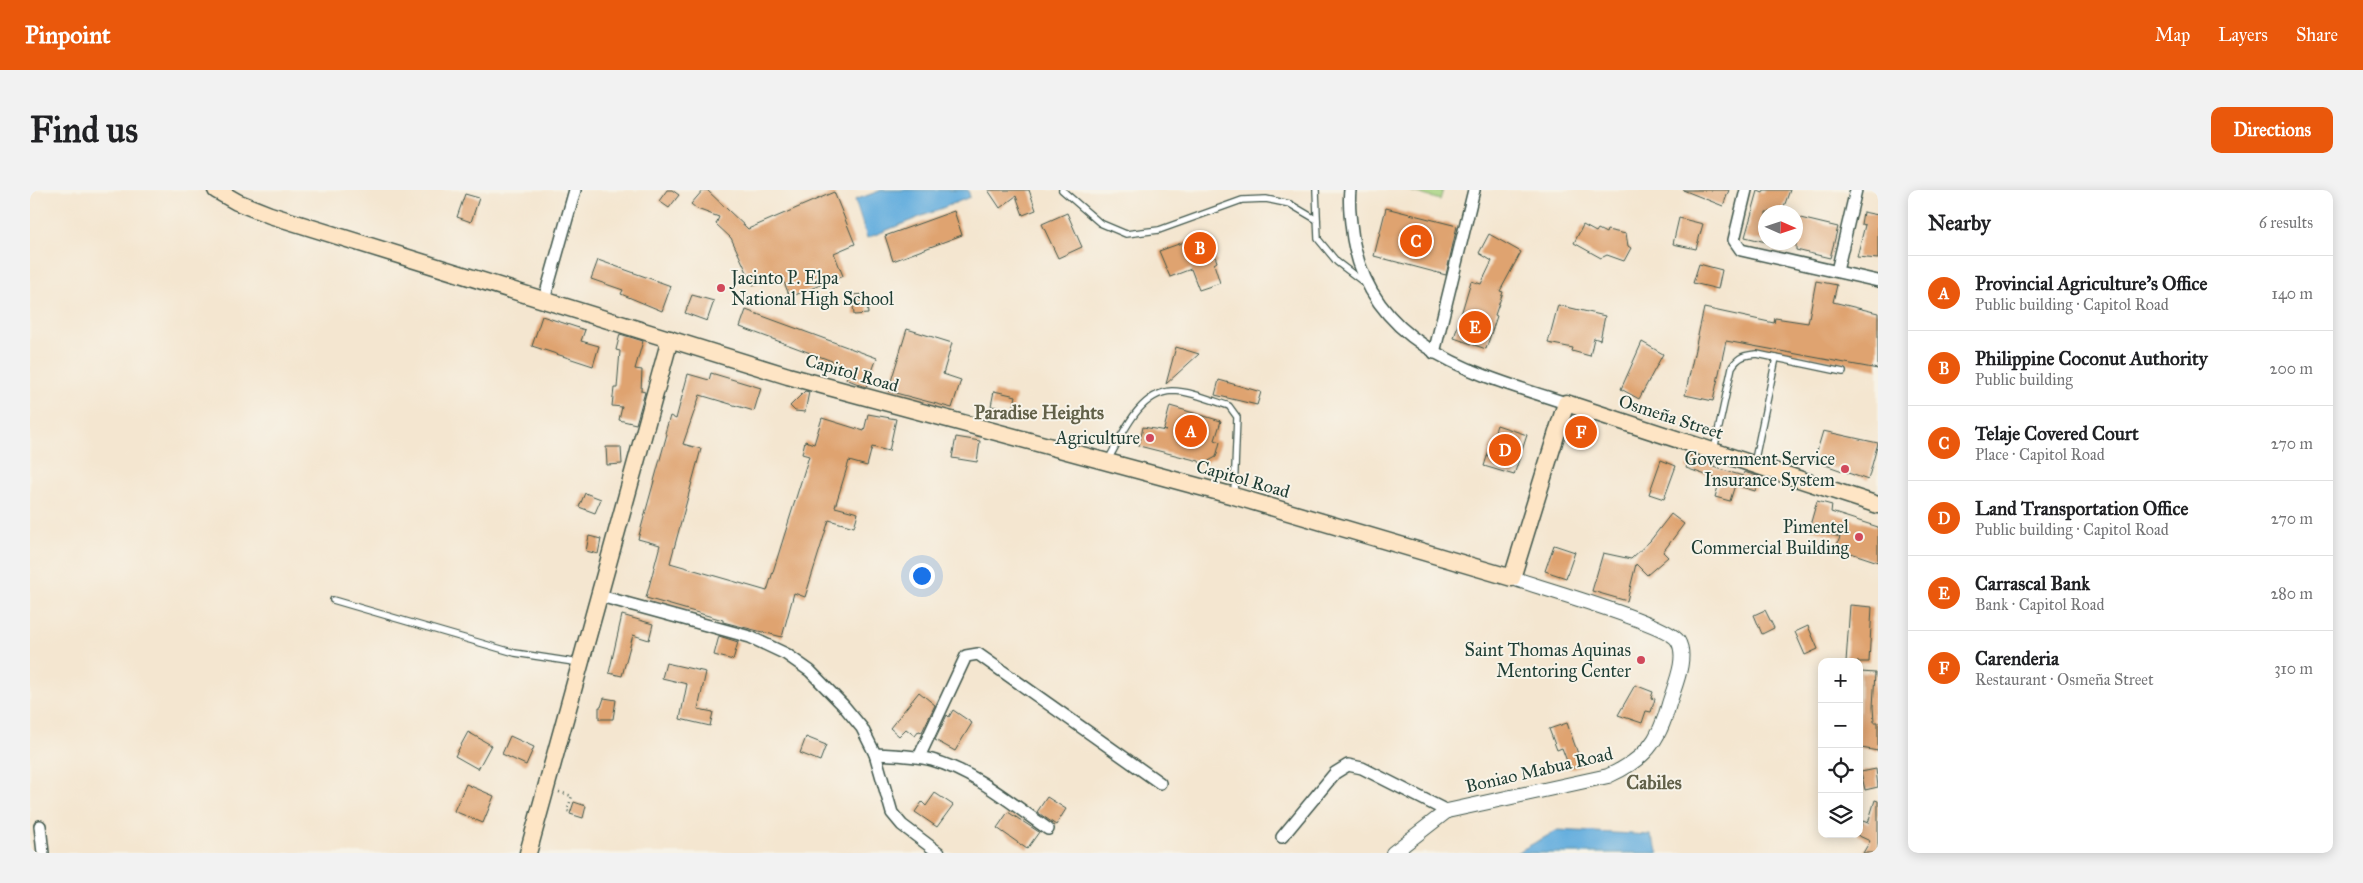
<!DOCTYPE html>
<meta charset="utf-8">
<style>
body{margin:0;font-family:"IM FELL Great Primer",serif;background:#f2f2f2;color:#202124}
.controls{position:absolute;right:15px;bottom:15px;display:grid;overflow:hidden;border-radius:10px;box-shadow:0 2px 12px #0003}
.controls button{width:45px;height:45px;display:grid;place-items:center;padding:0;border:0;border-bottom:1px solid #e0e0e0;background:#fff;color:#202124;font:25px sans-serif}
.compass{position:absolute;left:1728px;top:15px;width:45px;height:45px;border-radius:50%;background:#fff;box-shadow:0 2px 12px #0003;rotate:93deg}
.you{position:absolute;left:891px;top:385px;width:18px;height:18px;margin:-12px;border:4px solid #fff;border-radius:50%;background:#1a73e8;box-shadow:0 0 0 8px #1a73e833}
.badge{display:grid;place-items:center;width:32px;height:32px;border-radius:50%;background:#ea580c;color:#fff;font-size:16px;font-weight:700}
.pin{position:absolute;translate:-50% -50%;border:2px solid #fff;box-shadow:0 1px 5px #0006}
.list{margin:0;padding:0;list-style:none}
h2{display:flex;justify-content:space-between;align-items:center;height:65px;margin:0;padding:0 20px;font-size:21px}
h2 small{font-size:16px;font-weight:400;color:#757577}
.list li{display:grid;grid-template-columns:32px 1fr auto;gap:15px;align-items:center;box-sizing:border-box;height:75px;padding:0 20px;border-top:1px solid #e0e0e0}
.list b{display:block;font-size:19px;white-space:nowrap}
.list p{margin:0;font-size:16px;white-space:nowrap;color:#757577}
.list em{font-size:16px;font-style:normal;color:#757577}
.icon{flex:none;width:28px;height:28px;fill:none;stroke:currentColor;stroke-width:2;stroke-linecap:round;stroke-linejoin:round}
.map{position:relative;flex:none;width:1848px;height:663px;overflow:hidden;border-radius:10px}
header{display:flex;align-items:center;gap:30px;box-sizing:border-box;height:70px;padding:0 25px;background:#ea580c;color:#fff}
header strong{font-size:24px}
nav{display:flex;gap:28px;margin-inline-start:auto;font-size:18px}
.intro{display:flex;align-items:center;justify-content:space-between;box-sizing:border-box;height:120px;padding:0 30px}
h1{margin:0;font-size:35px}
.button{padding:12px 22px;border-radius:10px;background:#ea580c;color:#fff;font-size:18px;font-weight:700}
main{display:flex;gap:30px;padding:0 30px}
aside{flex:1;background:#fff;border-radius:10px;box-shadow:0 2px 12px #0003}
.map>svg:first-child{display:block}
</style>
<header>
<strong>Pinpoint</strong>
<nav><a>Map</a><a>Layers</a><a>Share</a></nav>
</header>
<div class="intro"><h1>Find us</h1><a class="button">Directions</a></div>
<main>
<div class="map">
<svg width="1848" height="663" viewBox="0 0 1848 663">
<rect width="100%" height="100%" fill="#f7f3e8"/>
<filter id="ink" filterUnits="userSpaceOnUse"><feTurbulence type="fractalNoise" baseFrequency=".02" numOctaves="2"/><feDisplacementMap in="SourceGraphic" scale="10" xChannelSelector="R" yChannelSelector="G"/><feConvolveMatrix kernelMatrix="1 2 1 2 8 2 1 2 1" color-interpolation-filters="sRGB"/></filter>
<filter id="wash" filterUnits="userSpaceOnUse"><feTurbulence type="fractalNoise" baseFrequency=".0096" numOctaves="4" result="noise"/><feDisplacementMap in="SourceGraphic" scale="20" xChannelSelector="R" yChannelSelector="G"/><feGaussianBlur stdDeviation="1.12" result="paint"/><feColorMatrix in="noise" values="0 0 0 0 0 0 0 0 0 0 0 0 0 0 0 0 0 1.4 0 .05"/><feComposite in="paint" operator="in"/></filter>
<g filter="url(#wash)">
<rect width="100%" height="100%" fill="#f4e6d0"/>
<polygon fill="#a5d27f" stroke="#62885a" points="1377,0 1413,0 1410,10"/>
<g fill="#66afde" stroke="#427689">
<polygon points="852,0 938,0 940,7 837,48 825,10"/>
<polygon points="1528,640 1620,645 1629,663 1486,663"/>
</g>
<g id="blocks">
<g fill="#dfa370">
<polygon points="637,0 642,0 649,5 639,18 629,11"/>
<polygon points="673,0 677,0 718,39 804,2 825,54 804,63 813,86 760,107 751,85 746,87 745,85 723,95 701,48 686,34 689,27 667,19 661,14"/>
<polygon points="958,0 999,0 1006,20 993,25 986,6 970,18"/>
<polygon points="1653,0 1699,0 1693,16"/>
<polygon points="1734,0 1760,0 1752,22 1736,22 1736,52 1715,47 1728,1 1733,3"/>
<polygon points="435,4 449,8 441,32 427,27"/>
<polygon points="1356,18 1427,36 1416,85 1344,66"/>
<polygon points="924,21 932,45 863,71 855,46"/>
<polygon points="1833,22 1848,25 1848,69 1827,67 1835,35 1831,34"/>
<polygon points="1037,23 1052,57 1028,68 1012,34"/>
<polygon points="1766,27 1808,37 1800,68 1766,60"/>
<polygon points="1649,28 1673,34 1666,59 1643,54"/>
<polygon points="1553,35 1566,42 1568,39 1576,43 1577,40 1596,44 1598,56 1601,58 1594,71 1577,65 1571,68 1544,53"/>
<polygon points="1459,44 1491,62 1470,101 1473,102 1465,125 1467,126 1456,159 1424,148 1441,91 1451,94 1462,71 1449,63"/>
<polygon points="1174,45 1178,58 1182,57 1187,72 1184,74 1190,93 1169,100 1161,79 1140,87 1129,61"/>
<polygon points="568,70 641,96 632,121 591,104 593,100 561,89"/>
<polygon points="1669,74 1692,80 1688,99 1663,93"/>
<polygon points="1786,91 1807,95 1803,112 1848,123 1848,179 1696,151 1683,211 1655,205 1674,118 1744,133 1745,128 1778,133"/>
<polygon points="836,104 838,124 824,125 822,105"/>
<polygon points="662,105 684,111 677,131 655,123"/>
<polygon points="1528,115 1575,126 1570,150 1564,148 1560,166 1542,161 1543,158 1518,153"/>
<polygon points="716,120 847,168 836,197 816,189 821,178 710,137"/>
<polygon points="512,126 555,140 551,151 569,156 563,176 502,156"/>
<polygon points="877,139 922,153 913,184 931,190 922,218 858,201"/>
<polygon points="590,144 613,151 605,179 612,180 611,201 615,202 606,234 589,230 592,217 582,216 584,198 587,198 590,161 586,160"/>
<polygon points="1612,152 1633,164 1609,209 1591,199"/>
<polygon points="1146,157 1169,164 1136,194"/>
<polygon points="681,183 731,198 724,221 670,205 653,254 671,259 640,373 737,401 779,266 772,264 775,251 784,254 792,228 834,241 838,224 866,229 859,261 842,257 837,276 819,271 805,317 828,323 824,337 799,330 775,407 764,403 752,447 693,432 693,430 616,408 630,355 608,349 637,244 635,243 640,226 646,229 658,184 679,190"/>
<polygon points="1189,190 1231,202 1227,215 1185,205"/>
<polygon points="775,201 779,202 775,222 765,221 760,216"/>
<polygon points="964,201 986,206 983,220 961,216"/>
<polygon points="1140,216 1191,231 1185,250 1190,252 1186,267 1171,275 1169,271 1109,256 1113,237 1136,241 1134,239"/>
<polygon points="1555,230 1561,232 1554,254 1541,242"/>
<polygon points="1467,235 1497,245 1484,285 1454,276"/>
<polygon points="1793,241 1848,253 1838,290 1784,271"/>
<polygon points="926,247 950,251 947,272 922,268"/>
<polygon points="576,257 591,257 592,274 577,275"/>
<polygon points="1661,264 1685,272 1683,277 1713,286 1714,282 1730,287 1725,301 1705,295 1700,311 1685,307 1690,290 1656,278"/>
<polygon points="1631,270 1646,276 1634,309 1619,304"/>
<polygon points="555,303 571,309 565,323 549,317"/>
<polygon points="1787,311 1802,315 1801,322 1848,337 1848,372 1806,358 1810,347 1779,339"/>
<polygon points="1641,324 1654,334 1633,362 1638,367 1617,385 1606,374 1597,411 1562,401 1573,363 1601,369 1620,351"/>
<polygon points="559,346 571,349 568,364 556,361"/>
<polygon points="1524,355 1545,362 1536,388 1515,381"/>
<polygon points="1820,415 1842,417 1839,472 1816,472"/>
<polygon points="1735,420 1744,438 1732,444 1724,425"/>
<polygon points="592,425 623,434 619,450 603,445 592,486 579,483"/>
<polygon points="1778,436 1788,459 1775,465 1765,442"/>
<polygon points="689,446 708,452 703,470 684,465"/>
<polygon points="636,473 676,482 668,519 683,522 680,536 650,529 657,494 632,488"/>
<polygon points="1831,482 1845,483 1843,517 1844,532 1848,532 1848,561 1831,558 1829,553"/>
<polygon points="1605,495 1623,502 1621,508 1625,509 1621,522 1616,521 1612,533 1588,525"/>
<polygon points="889,502 905,515 892,542 889,541 885,546 876,539 869,546 860,538"/>
<polygon points="574,508 586,510 583,529 569,529 569,517 571,517"/>
<polygon points="923,520 942,533 925,561 905,550 917,525 919,527"/>
<polygon points="1537,533 1552,575 1540,579 1532,558 1527,560 1519,539"/>
<polygon points="438,542 461,555 448,579 425,566"/>
<polygon points="480,546 504,557 496,575 472,564"/>
<polygon points="776,547 796,555 790,571 770,563"/>
<polygon points="1846,579 1848,597 1835,600 1831,582"/>
<polygon points="436,594 464,606 453,633 424,621"/>
<polygon points="905,603 923,615 907,637 885,622 892,612 896,616"/>
<polygon points="1017,607 1036,619 1026,635 1007,622"/>
<polygon points="1845,610 1848,611 1848,663 1833,663 1840,651 1827,645 1833,631 1838,633"/>
<polygon points="544,612 556,616 553,628 540,624"/>
<polygon points="978,622 1009,642 997,659 967,638"/>
</g>
</g>
</g>
<g filter="url(#ink)">
<use href="#blocks" fill-opacity="0" stroke="#3f564b" stroke-width="1"/>
<g fill="none" stroke-linecap="round" stroke-linejoin="round">
<defs>
<g id="service">
<polyline points="1032,0 1070,33 1096,44 1129,40 1212,10 1236,9 1260,14 1287,30"/>
<polyline points="1286,0 1288,49 1307,72 1336,94"/>
<path d="M1684,260L1702,177C1709,166 1715,165 1727,164L1813,182"/>
<path d="M1078,270C1092,246 1108,203 1142,201C1160,201 1181,210 1199,216L1207,227L1204,304"/>
<polyline points="1724,274 1746,168"/>
<polyline points="303,410 485,463 550,473"/>
</g>
<g id="minor">
<path d="M1320,0C1318,16 1321,34 1323,49C1342,158 1446,184 1536,213"/>
<polyline points="1716,0 1704,50 1711,60 1848,91"/>
<polyline points="1807,81 1826,0"/>
<polyline points="514,110 545,0"/>
<polyline points="1404,163 1444,0"/>
<polyline points="570,406 720,447 756,464 780,481 813,515 832,538 845,564 862,623 872,635 909,663"/>
<path d="M845,564C864,565 884,565 902,570C945,582 982,614 1018,639"/>
<polyline points="889,567 936,466 948,464 1130,593"/>
<polyline points="10,636 13,663"/>
<polyline points="1252,647 1305,583 1318,575 1332,578 1417,621"/>
</g>
<path id="tertiary" d="M1363,663L1417,621L1578,586C1614,570 1629,552 1639,514C1644,497 1658,468 1648,451C1639,434 1508,397 1482,388"/>
<g id="secondary">
<polyline points="186,0 207,12 240,25 758,186 1204,306 1482,388 1536,213 1848,315"/>
<polyline points="498,663 640,149"/>
</g>
</defs>
<use href="#service" stroke="#3f564b" stroke-width="8"/>
<use href="#minor" stroke="#3f564b" stroke-width="14"/>
<use href="#tertiary" stroke="#3f564b" stroke-width="16"/>
<use href="#secondary" stroke="#3f564b" stroke-width="19"/>
<polyline stroke="#3f564b" stroke-width="2.5" stroke-dasharray="1 4" stroke-linecap="butt" points="529,602 542,606 537,621 541,622"/>
<use href="#service" stroke="#fff" stroke-width="5.5"/>
<use href="#minor" stroke="#fff" stroke-width="11"/>
<use href="#tertiary" stroke="#fff" stroke-width="14"/>
<use href="#secondary" stroke="#fee5c5" stroke-width="16"/>
</g>
</g>
<g fill="#d1495b" stroke="#f7f3e8" stroke-width="2">
<circle cx="691" cy="98" r="5"/>
<circle cx="1120" cy="248" r="5"/>
<circle cx="1815" cy="279" r="5"/>
<circle cx="1829" cy="347" r="5"/>
<circle cx="1611" cy="470" r="5"/>
</g>
<g text-anchor="middle" stroke-width="4" stroke-linejoin="round" paint-order="stroke">
<g font-size="18" fill="#1f3d34" stroke="#f7f3e8" text-anchor="end">
<text x="701" y="94" text-anchor="start">Jacinto P. Elpa<tspan x="701" dy="21">National High School</tspan></text>
<text x="1110" y="254">Agriculture</text>
<text x="1805" y="275">Government Service<tspan x="1805" dy="21">Insurance System</tspan></text>
<text x="1819" y="343">Pimentel<tspan x="1819" dy="21">Commercial Building</tspan></text>
<text x="1601" y="466">Saint Thomas Aquinas<tspan x="1601" dy="21">Mentoring Center</tspan></text>
</g>
<g font-size="18" fill="#1f3d34" stroke="#f7f3e8">
<text transform="translate(822 183) rotate(16)" y="6">Capitol Road</text>
<text transform="translate(1641 227) rotate(18)" y="6">Osmeña Street</text>
<text transform="translate(1213 289) rotate(16)" y="6">Capitol Road</text>
<text transform="translate(1509 580) rotate(-13)" y="6">Boniao Mabua Road</text>
</g>
<g font-size="19" font-weight="bold" fill="#626149" stroke="#f7f3e8">
<text x="1009" y="229">Paradise Heights</text>
<text x="1624" y="599">Cabiles</text>
</g>
</g>
</svg>
<div class="controls">
<button>+</button>
<button>−</button>
<button><svg class="icon" aria-label="locate" viewBox="0 0 24 24"><circle cx="12" cy="12" r="6"/><path d="M12 2v4M12 18v4M2 12h4M18 12h4"/></svg></button>
<button><svg class="icon" aria-label="layers" viewBox="0 0 24 24"><path d="M12 4l9 5-9 5-9-5zM3 14l9 5 9-5"/></svg></button>
</div>
<svg class="compass" viewBox="-18 -18 36 36"><path d="M0-13l5 13h-10z" fill="#e53935"/><path d="M0 13l5-13h-10z" fill="#757577"/></svg>
<div class="you"></div>
<div class="pin badge" style="left:1161px;top:241px">A</div>
<div class="pin badge" style="left:1170px;top:58px">B</div>
<div class="pin badge" style="left:1386px;top:51px">C</div>
<div class="pin badge" style="left:1475px;top:260px">D</div>
<div class="pin badge" style="left:1445px;top:137px">E</div>
<div class="pin badge" style="left:1551px;top:242px">F</div>
</div>
<aside>
<h2>Nearby<small>6 results</small></h2>
<ul class="list">
<li><span class="badge">A</span><div><b>Provincial Agriculture's Office</b><p>Public building · Capitol Road</p></div><em>140 m</em></li>
<li><span class="badge">B</span><div><b>Philippine Coconut Authority</b><p>Public building</p></div><em>200 m</em></li>
<li><span class="badge">C</span><div><b>Telaje Covered Court</b><p>Place · Capitol Road</p></div><em>270 m</em></li>
<li><span class="badge">D</span><div><b>Land Transportation Office</b><p>Public building · Capitol Road</p></div><em>270 m</em></li>
<li><span class="badge">E</span><div><b>Carrascal Bank</b><p>Bank · Capitol Road</p></div><em>280 m</em></li>
<li><span class="badge">F</span><div><b>Carenderia</b><p>Restaurant · Osmeña Street</p></div><em>310 m</em></li>
</ul>
</aside>
</main>
